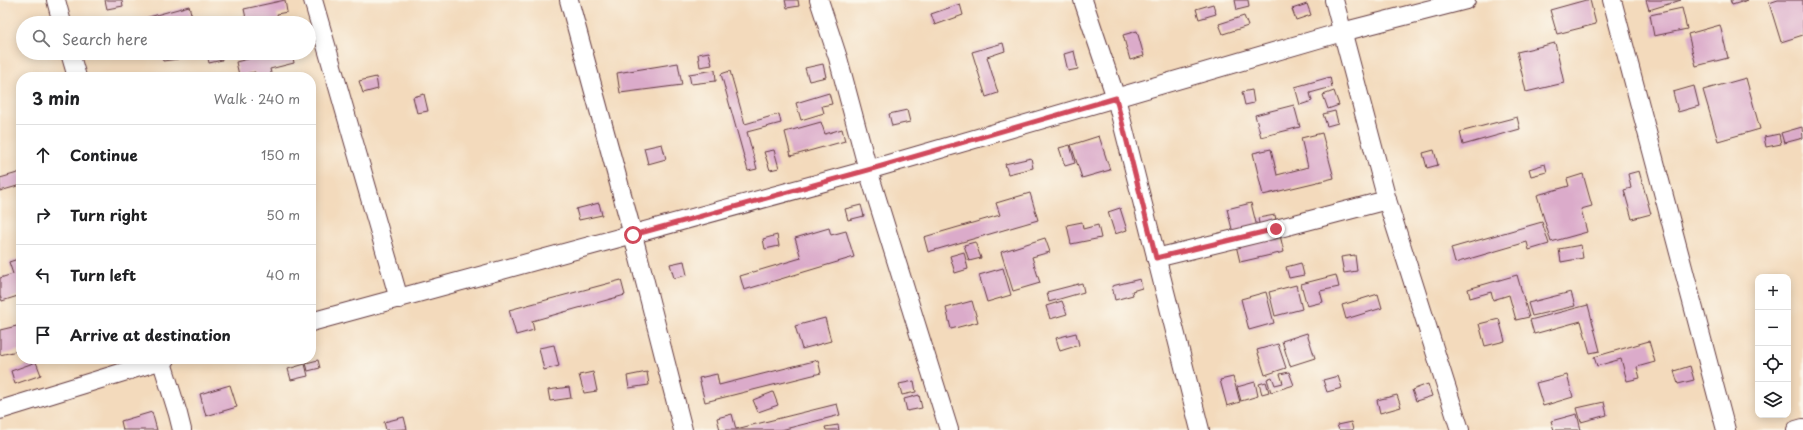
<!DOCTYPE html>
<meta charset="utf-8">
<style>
body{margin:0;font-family:"Playpen Sans",sans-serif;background:#f2f2f2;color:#202124}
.controls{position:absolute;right:12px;bottom:12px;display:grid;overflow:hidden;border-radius:8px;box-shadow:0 2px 10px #0003}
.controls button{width:36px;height:36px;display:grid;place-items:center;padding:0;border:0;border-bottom:1px solid #e0e0e0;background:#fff;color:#202124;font:20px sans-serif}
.stop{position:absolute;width:12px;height:12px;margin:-9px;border:3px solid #d1495b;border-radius:50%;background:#fff}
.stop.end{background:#d1495b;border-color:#fff;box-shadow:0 1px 4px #0008}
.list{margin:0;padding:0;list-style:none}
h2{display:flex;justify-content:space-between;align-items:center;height:52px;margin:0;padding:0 16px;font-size:17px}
h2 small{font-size:13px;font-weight:400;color:#757577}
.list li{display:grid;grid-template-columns:26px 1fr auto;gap:12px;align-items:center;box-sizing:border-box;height:60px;padding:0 16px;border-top:1px solid #e0e0e0}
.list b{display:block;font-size:15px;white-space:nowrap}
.list em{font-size:13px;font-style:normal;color:#757577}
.icon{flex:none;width:22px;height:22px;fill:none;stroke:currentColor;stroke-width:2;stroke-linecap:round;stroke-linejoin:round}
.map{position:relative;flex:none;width:1803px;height:430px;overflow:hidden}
.search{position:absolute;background:#fff;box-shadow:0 2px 10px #0003;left:16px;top:16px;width:300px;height:44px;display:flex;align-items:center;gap:10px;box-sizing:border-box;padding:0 14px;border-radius:22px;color:#757577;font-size:15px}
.panel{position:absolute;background:#fff;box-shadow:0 2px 10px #0003;left:16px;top:72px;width:300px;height:292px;border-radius:16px}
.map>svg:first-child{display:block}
</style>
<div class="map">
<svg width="1803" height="430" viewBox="0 0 1803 430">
<rect width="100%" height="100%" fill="#fbf7ec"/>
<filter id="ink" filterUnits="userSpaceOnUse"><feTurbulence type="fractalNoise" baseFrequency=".025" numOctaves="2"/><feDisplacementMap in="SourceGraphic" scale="8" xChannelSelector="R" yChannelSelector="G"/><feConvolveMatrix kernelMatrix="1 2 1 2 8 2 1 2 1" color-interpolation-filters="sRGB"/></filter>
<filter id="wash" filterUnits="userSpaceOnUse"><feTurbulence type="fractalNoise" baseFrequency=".012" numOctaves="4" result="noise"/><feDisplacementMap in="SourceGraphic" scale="16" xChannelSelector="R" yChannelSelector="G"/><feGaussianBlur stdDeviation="0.9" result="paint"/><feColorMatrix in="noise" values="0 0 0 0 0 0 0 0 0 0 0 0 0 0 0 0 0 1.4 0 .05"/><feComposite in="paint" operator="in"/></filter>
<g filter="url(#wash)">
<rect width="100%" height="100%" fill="#f3dabc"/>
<g id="blocks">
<g fill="#dbabca">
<polygon points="105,0 122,0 123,6 107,9"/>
<polygon points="285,0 287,12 277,14 279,23 247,23 244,9"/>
<polygon points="785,0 798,0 799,6 787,8"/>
<polygon points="1235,0 1248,0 1249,7 1237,10"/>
<polygon points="1586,0 1590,0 1596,24 1557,34 1550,10"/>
<polygon points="1646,0 1681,0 1649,10"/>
<polygon points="1730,0 1748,0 1732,5"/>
<polygon points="1778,0 1803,0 1803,35 1781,42 1769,3"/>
<polygon points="960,4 963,15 935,25 931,14"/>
<polygon points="1213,4 1216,14 1199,19 1196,9"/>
<polygon points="1307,4 1311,15 1296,20 1292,9"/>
<polygon points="189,6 192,17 167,23 146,23 145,18"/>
<polygon points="1682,8 1687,29 1654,36 1650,15"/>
<polygon points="1244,16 1248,26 1223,34 1219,24"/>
<polygon points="1720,25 1728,58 1696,66 1688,34"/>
<polygon points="1137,31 1144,56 1130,60 1123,35"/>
<polygon points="1003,43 1005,51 987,57 998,93 986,97 972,52"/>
<polygon points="1555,43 1564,83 1526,92 1517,52"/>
<polygon points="1074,51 1078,69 1068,71 1064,54"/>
<polygon points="709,52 712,65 700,67 698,54"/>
<polygon points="161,53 177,53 178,59 163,61"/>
<polygon points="220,53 222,60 209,63 207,54"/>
<polygon points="271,53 292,53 294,63 270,69 272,77 256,77 255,72 239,75 236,62"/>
<polygon points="678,63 682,85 620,93 617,73"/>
<polygon points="823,64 826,77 809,81 805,68"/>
<polygon points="715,70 716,81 691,84 689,74"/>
<polygon points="730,71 745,124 779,114 781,123 747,132 757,169 748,171 721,74"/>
<polygon points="376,77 378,89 363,93 359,81"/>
<polygon points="1330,77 1332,87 1310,93 1312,101 1300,105 1295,87"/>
<polygon points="1746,78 1760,129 1718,141 1703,90"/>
<polygon points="1694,86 1699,106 1678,112 1673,92"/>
<polygon points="1252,90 1254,103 1245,105 1242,92"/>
<polygon points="1334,91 1339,105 1328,109 1323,95"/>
<polygon points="829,93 832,104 822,106 824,113 801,120 796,103"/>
<polygon points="424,94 428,111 417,113 413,97"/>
<polygon points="1294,105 1300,127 1261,137 1255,115"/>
<polygon points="907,110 910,122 892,126 889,114"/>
<polygon points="1335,111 1338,123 1327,126 1323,114"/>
<polygon points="1517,117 1520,129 1463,145 1460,132"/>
<polygon points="821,122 825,134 842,129 845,141 791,156 785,132"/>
<polygon points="1802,127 1803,138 1784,143 1781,133"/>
<polygon points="1322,133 1334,178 1263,195 1253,153 1271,149 1277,175 1308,167 1301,138"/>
<polygon points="1779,134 1781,144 1766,147 1764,137"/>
<polygon points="1099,136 1110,170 1082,178 1071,145"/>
<polygon points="662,144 666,159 648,164 644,148"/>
<polygon points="1070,145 1075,163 1065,166 1059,148"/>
<polygon points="774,150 779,168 770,170 764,152"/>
<polygon points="1434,150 1438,165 1427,168 1423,153"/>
<polygon points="1031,158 1033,168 1008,174 1005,164"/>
<polygon points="1545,164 1547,172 1531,176 1529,169"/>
<polygon points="1639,171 1651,214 1632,219 1624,190 1631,188 1628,174"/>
<polygon points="21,172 21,185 0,191 0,178"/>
<polygon points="1583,174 1592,206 1581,209 1587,232 1551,242 1537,195 1569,186 1567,179"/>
<polygon points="1030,193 1038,220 928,252 924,237 1000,215 996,203"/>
<polygon points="599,203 602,215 579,220 576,209"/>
<polygon points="1251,203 1257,227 1233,233 1227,209"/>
<polygon points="861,205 864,216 848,220 845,209"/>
<polygon points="1120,208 1127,230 1115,234 1108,212"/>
<polygon points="1275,215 1277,225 1260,229 1258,218"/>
<polygon points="1082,222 1083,229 1098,225 1101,238 1071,244 1067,225"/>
<polygon points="1542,222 1549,244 1529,250 1527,242 1455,263 1451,248"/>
<polygon points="829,228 831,235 846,231 854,257 744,290 740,276 801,258 795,238"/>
<polygon points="1279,231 1284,252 1240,262 1235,241"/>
<polygon points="777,235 779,246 765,249 763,239"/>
<polygon points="1045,238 1050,252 1032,257 1040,283 1013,291 1001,252"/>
<polygon points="975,242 981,258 969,261 964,245"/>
<polygon points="1581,245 1583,258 1561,262 1559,249"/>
<polygon points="964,252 968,269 955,273 950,256"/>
<polygon points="1355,255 1357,271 1344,273 1341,257"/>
<polygon points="21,258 21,295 2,301 0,296 0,278 13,274 9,262"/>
<polygon points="684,261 687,275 674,278 670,264"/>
<polygon points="1301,263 1304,275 1289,278 1286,267"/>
<polygon points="1003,268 1011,295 987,302 979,275"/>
<polygon points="1336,275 1339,287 1320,291 1323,302 1307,306 1301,284"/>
<polygon points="1517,275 1529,317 1516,320 1509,295 1493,300 1491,292 1470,298 1468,289"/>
<polygon points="1140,279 1142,288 1132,291 1133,295 1115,300 1112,286"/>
<polygon points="621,280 625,295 532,321 534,330 516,335 509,310"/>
<polygon points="1082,283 1084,292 1049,302 1047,292"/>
<polygon points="1296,285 1302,309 1275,316 1269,292"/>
<polygon points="1266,292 1274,323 1249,330 1241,299"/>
<polygon points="1571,292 1575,306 1532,316 1528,303"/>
<polygon points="1378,294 1382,308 1346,319 1342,305"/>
<polygon points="972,301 978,322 951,329 946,308"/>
<polygon points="1062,301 1067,314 1050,319 1046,306"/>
<polygon points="1588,305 1600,351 1590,353 1581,321 1534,334 1530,320"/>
<polygon points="825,318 831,341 802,349 795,326"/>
<polygon points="1499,319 1505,341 1485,346 1479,324"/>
<polygon points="21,325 21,350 0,355 0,330"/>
<polygon points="1076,333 1079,345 1060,351 1056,338"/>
<polygon points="1307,333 1315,358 1290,366 1282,341"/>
<polygon points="1649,341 1655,362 1637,367 1640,378 1627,381 1621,359 1597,366 1594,357"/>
<polygon points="1278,344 1286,368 1265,375 1257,350"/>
<polygon points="554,345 559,366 544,370 539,348"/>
<polygon points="318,360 320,368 308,371 306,363"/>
<polygon points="818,360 821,373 705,402 699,378 717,374 719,385"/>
<polygon points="36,362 41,375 15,384 11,371"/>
<polygon points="305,364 308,376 291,380 288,369"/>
<polygon points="1690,366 1694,380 1678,384 1674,371"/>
<polygon points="593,372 597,391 584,393 579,375"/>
<polygon points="647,372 649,385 629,388 627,376"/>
<polygon points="1289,372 1294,385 1271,392 1267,379 1272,377 1275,385 1283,383 1280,374"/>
<polygon points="1567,375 1573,397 1543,406 1536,383"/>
<polygon points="1338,376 1342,388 1327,392 1323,380"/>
<polygon points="1233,377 1240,402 1227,406 1220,380"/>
<polygon points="914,381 916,392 902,395 899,384"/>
<polygon points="1255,382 1258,396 1241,401 1237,387"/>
<polygon points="1266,382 1269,392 1262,394 1259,384"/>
<polygon points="1428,384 1432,396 1416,401 1412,390"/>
<polygon points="230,385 237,407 206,416 200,394"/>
<polygon points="569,387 571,398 550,401 548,390"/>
<polygon points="773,392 778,405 758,412 753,400"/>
<polygon points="919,395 922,408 907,411 904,399"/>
<polygon points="1397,395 1401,407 1380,413 1377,400"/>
<polygon points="1604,402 1607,415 1581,422 1577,408"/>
<polygon points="837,404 840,415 781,430 720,430 717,418 732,414 736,429"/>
<polygon points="152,412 157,430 123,430 121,421"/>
<polygon points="1577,414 1581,430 1554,430 1551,421"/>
<polygon points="404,417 407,429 386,430 384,422"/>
<polygon points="1351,422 1353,430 1339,430 1337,425"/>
<polygon points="838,425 839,430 826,430 825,427"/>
</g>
</g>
</g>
<g filter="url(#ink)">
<use href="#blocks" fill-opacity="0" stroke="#633b41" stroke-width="1"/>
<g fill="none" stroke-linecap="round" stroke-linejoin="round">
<defs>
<g id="street">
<polyline points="56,0 62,23"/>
<polyline points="313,0 399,299"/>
<polyline points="569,0 633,235 683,430"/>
<polyline points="819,0 838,58 868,170 949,430"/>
<polyline points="1083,0 1116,98 1200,430"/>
<polyline points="1334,0 1387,200 1460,430"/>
<polyline points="1612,0 1726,430"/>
<polyline points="70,53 77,77"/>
<polyline points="1156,258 1276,229 1387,200"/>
<polyline points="311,322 868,170 1342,32 1466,0"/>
<polyline points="161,359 178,414 182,430"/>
<polyline points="0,410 166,359"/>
<polyline points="1796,430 1803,428"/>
</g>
</defs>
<use href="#street" stroke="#633b41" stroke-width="20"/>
<use href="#street" stroke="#fff" stroke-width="18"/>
</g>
</g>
<g fill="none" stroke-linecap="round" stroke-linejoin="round" filter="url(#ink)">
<polyline stroke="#d1495b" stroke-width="5" points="633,235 868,170 1116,98 1156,258 1276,229"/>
</g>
</svg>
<div class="controls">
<button>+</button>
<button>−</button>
<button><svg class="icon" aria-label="locate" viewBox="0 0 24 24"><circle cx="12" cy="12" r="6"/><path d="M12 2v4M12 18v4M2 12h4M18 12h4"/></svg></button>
<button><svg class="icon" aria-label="layers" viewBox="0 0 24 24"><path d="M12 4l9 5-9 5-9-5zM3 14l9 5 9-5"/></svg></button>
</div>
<div class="stop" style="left:633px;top:235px"></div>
<div class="stop end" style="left:1276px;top:229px"></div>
<div class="search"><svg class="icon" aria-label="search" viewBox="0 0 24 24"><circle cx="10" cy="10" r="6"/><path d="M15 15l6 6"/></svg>Search here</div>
<section class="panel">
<h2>3 min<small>Walk · 240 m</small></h2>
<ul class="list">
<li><svg class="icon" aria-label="ahead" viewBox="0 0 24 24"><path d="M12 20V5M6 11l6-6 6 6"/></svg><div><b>Continue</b></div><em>150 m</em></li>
<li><svg class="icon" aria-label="right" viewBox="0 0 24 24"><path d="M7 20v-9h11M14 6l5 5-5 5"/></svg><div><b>Turn right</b></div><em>50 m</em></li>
<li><svg class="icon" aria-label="left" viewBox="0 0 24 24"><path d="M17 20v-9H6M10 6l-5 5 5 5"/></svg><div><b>Turn left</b></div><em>40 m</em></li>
<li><svg class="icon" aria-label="arrive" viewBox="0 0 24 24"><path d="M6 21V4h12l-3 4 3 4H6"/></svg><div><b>Arrive at destination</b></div></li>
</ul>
</section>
</div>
